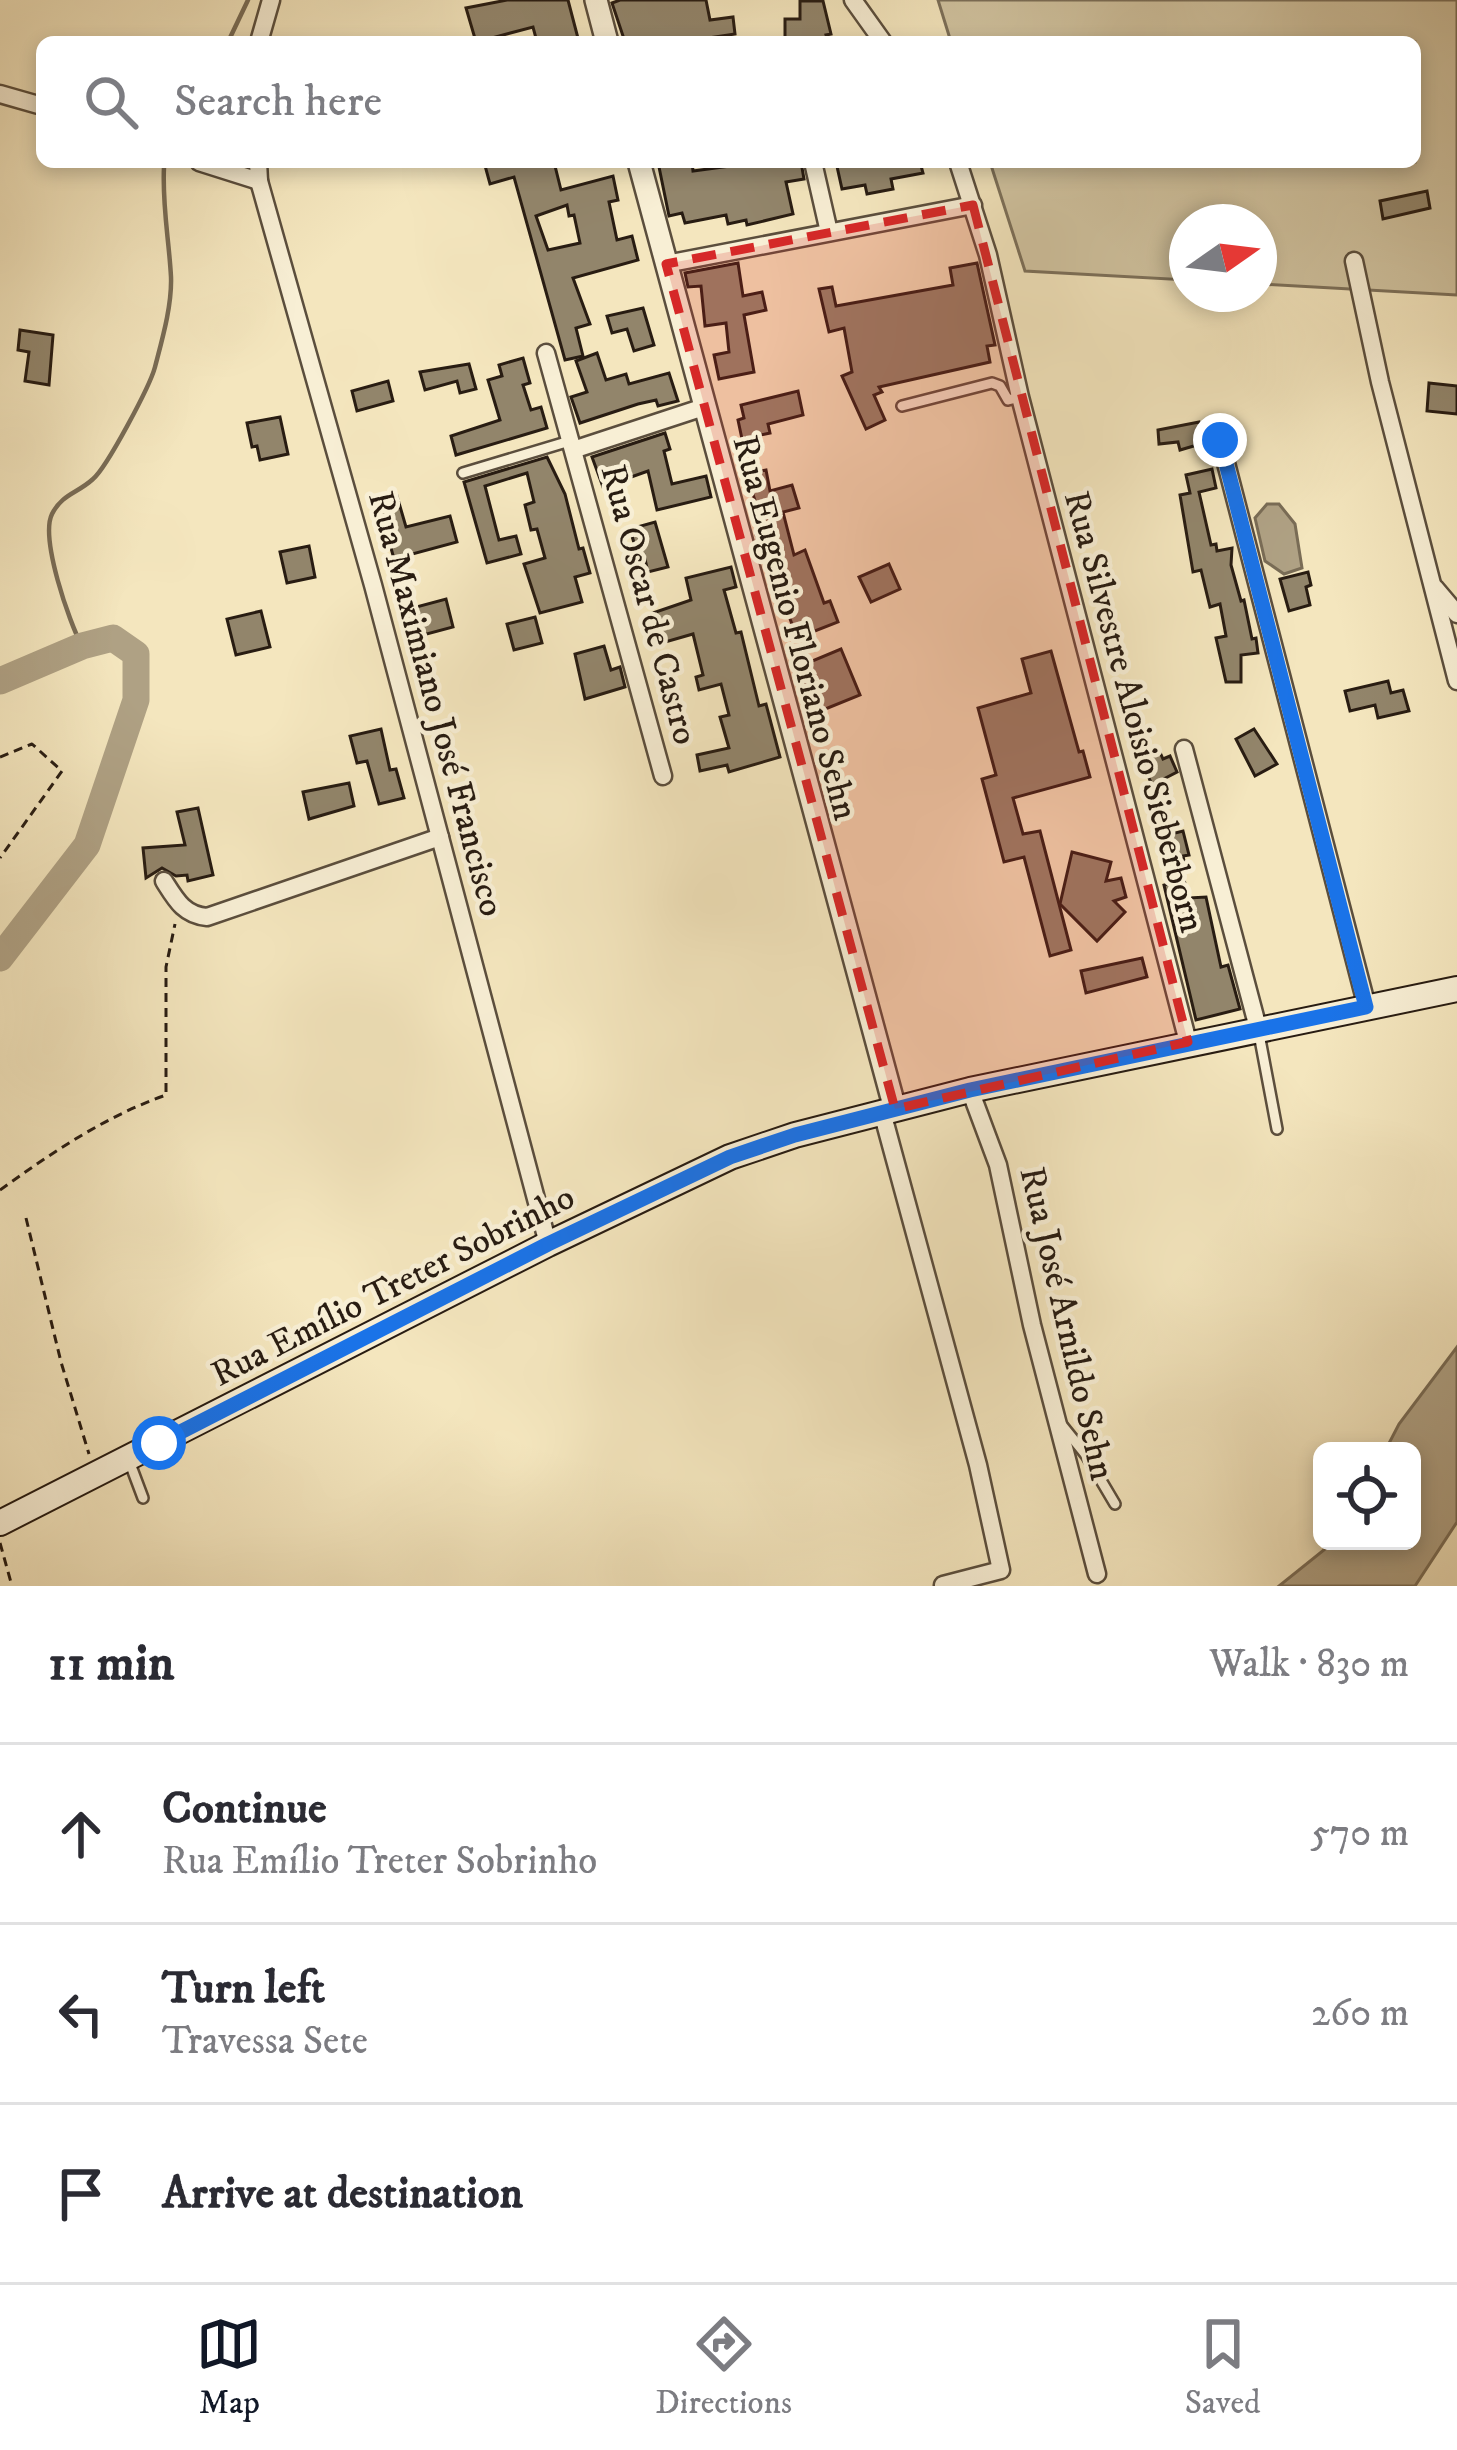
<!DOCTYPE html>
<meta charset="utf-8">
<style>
body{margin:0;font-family:"IM FELL DW Pica",serif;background:#f2f2f3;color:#2b2b33}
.controls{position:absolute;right:36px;bottom:36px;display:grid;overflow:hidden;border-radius:18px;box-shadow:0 6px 18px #0003}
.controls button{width:108px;height:108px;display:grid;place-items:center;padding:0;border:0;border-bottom:3px solid #e1e1e2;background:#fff;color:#2b2b33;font:60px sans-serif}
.compass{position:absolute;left:1169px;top:204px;width:108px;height:108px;border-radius:50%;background:#fff;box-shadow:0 6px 18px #0003;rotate:76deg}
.stop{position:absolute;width:36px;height:36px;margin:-27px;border:9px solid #1a73e8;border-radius:50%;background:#fff}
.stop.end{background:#1a73e8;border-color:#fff;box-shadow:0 3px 12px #0008}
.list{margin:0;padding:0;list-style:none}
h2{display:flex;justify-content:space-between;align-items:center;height:156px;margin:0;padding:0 48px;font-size:51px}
h2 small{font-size:39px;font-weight:400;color:#7c7c81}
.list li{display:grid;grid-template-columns:78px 1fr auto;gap:36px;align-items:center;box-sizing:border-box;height:180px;padding:0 48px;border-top:3px solid #e1e1e2}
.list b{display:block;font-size:45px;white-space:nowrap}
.list p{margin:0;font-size:39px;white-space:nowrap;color:#7c7c81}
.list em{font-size:39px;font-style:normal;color:#7c7c81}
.icon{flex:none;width:66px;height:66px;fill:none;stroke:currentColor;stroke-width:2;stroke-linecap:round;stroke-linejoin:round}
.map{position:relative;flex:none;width:1457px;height:1586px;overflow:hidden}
.search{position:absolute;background:#fff;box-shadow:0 6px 18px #0003;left:36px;right:36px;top:36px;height:132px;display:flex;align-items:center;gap:30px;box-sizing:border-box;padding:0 42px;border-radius:18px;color:#7c7c81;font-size:45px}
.sheet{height:696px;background:#fff}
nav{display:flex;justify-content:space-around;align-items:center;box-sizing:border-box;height:168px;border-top:3px solid #e1e1e2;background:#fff;font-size:33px;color:#7c7c81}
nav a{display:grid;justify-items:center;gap:6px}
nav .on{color:#111827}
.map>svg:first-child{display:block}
</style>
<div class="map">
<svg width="1457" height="1586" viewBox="0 0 1457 1586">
<rect width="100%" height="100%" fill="#f4e6be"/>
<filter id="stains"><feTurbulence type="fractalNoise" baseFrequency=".00167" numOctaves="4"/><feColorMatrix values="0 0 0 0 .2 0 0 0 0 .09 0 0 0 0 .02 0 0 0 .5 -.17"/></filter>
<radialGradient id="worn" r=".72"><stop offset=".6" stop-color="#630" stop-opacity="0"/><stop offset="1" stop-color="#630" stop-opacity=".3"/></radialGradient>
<polygon fill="#d1c4a1" stroke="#7c705a" stroke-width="3" points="938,0 1457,0 1457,295 1259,284 1259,222 1187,222 1187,280 1025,271 990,162 1415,162 1415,42 951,42"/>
<g fill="#afa184" stroke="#796c56" stroke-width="3">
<polygon points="1267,504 1279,504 1295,524 1302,568 1284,574 1265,561 1255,518"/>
<polygon points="1457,1347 1457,1522 1415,1586 1279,1586 1335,1541 1412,1541 1412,1451 1385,1451 1399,1424"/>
</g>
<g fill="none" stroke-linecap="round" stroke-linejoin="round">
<g stroke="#796c56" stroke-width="4.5">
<polyline points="228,42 248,0"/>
<path d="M82,646C69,622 40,538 52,514C62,494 78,493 93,479C107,467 150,386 155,367C162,340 172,306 171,277C169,239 162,206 164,167"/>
</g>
<polyline stroke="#afa184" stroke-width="27" points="0,681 82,646 113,638 136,654 136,700 87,845 0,958"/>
</g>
<g fill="#92856b" stroke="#281c12" stroke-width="3" fill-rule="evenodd">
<polygon points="507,0 568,0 579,42 537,42 533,27 488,39 489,42 476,42 466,8"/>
<polygon points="620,0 706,0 710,20 733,17 735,34 708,38 708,42 625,42 612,3"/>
<polygon points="800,1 823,1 831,34 826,35 828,42 785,42 785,19 800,19"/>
<path d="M484,162H554L561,190L613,176L618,200L609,202L617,240L632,236L638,260L573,278L590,324L576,328L583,356L565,360L514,177L490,184ZM567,205L569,216L574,215L580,243L548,250L536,216Z"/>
<polygon points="658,162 692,162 693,171 760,162 801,162 804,179 786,182 793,214 747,225 746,220 728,224 726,215 685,223 682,213 669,216"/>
<polygon points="836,162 920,162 923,173 891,179 893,189 867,194 865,185 842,189"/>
<polygon points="1427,191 1430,208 1383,219 1380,201"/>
<polygon points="738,263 743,296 762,292 766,310 744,315 754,372 719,379 714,355 729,352 726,323 705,326 701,286 688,287 685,273"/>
<polygon points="977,263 995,345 987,346 990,362 879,387 882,392 874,395 885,420 866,429 842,376 852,372 844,328 829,332 819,289 832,287 836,306 953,285 950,268"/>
<polygon points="643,308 654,345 634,351 627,329 612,333 607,316"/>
<polygon points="20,330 53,335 49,385 25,381 29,352 18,350"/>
<polygon points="597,353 606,380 626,374 629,384 669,373 678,401 658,406 656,400 638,404 580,423 571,397 587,392 576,361"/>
<polygon points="523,358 530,383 523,385 531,410 541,407 547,428 456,455 451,436 500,420 488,380 502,376 499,365"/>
<polygon points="469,364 476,389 460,393 457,381 425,390 420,372"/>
<polygon points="388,381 393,401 357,411 352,391"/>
<polygon points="1429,383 1457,386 1457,414 1427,411"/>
<polygon points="798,391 803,415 768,424 770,433 742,439 738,420 744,418 741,405"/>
<polygon points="280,417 288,454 260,460 257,446 252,447 247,423"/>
<polygon points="1199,422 1204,443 1180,450 1178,442 1159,444 1158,430"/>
<polygon points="665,433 670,449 664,451 672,484 706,476 711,497 657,510 648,471 603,487 592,457"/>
<polygon points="547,457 565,494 579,549 583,548 590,573 575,577 582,602 540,613 524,564 545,558 537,529 531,530 525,505 534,502 527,473 485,486 499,540 516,536 521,554 487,563 464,482"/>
<polygon points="1212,469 1216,488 1199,492 1211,545 1216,544 1217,551 1232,548 1231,565 1241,601 1244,600 1252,639 1256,638 1258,653 1241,655 1241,682 1226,682 1216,638 1226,636 1220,604 1210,607 1201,570 1193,572 1180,495 1190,493 1186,475"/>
<polygon points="766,470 770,491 792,485 799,508 783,512 794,555 805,550 824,603 830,601 838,622 797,638 789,616 792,614 762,555 756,535 766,533 746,474"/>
<polygon points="397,496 406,527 450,516 457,542 394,559 383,519 377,520 372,502"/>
<polygon points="655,522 668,567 648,572 644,555 638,557 630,529"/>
<polygon points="309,546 315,577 287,583 280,552"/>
<polygon points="889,564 900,589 871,602 859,577"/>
<polygon points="731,567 736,587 724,590 736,633 741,632 759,706 766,704 780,757 729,772 727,765 700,771 697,755 729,748 720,717 729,715 721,684 699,690 696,677 703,675 693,634 655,645 647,615 691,600 686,578"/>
<polygon points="1308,572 1311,585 1306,587 1310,605 1289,611 1280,579"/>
<polygon points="446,599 453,627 412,638 405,610"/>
<polygon points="261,611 270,647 236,655 227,619"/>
<polygon points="535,617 542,643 514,650 507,624"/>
<polygon points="604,646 611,670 620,667 625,687 585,699 575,654"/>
<polygon points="841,649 860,695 813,714 793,669"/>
<polygon points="1051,651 1079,752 1083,751 1090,777 1013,798 1023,834 1040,831 1071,950 1050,956 1024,857 1004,862 982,779 996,775 978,708 1031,693 1022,659"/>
<polygon points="1388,681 1391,693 1403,690 1409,711 1378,718 1375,705 1350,711 1345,691"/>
<polygon points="381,729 390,770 396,769 404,798 379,804 367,761 357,763 350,736"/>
<polygon points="1254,729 1277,764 1255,776 1236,739"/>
<polygon points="1159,750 1163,759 1170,756 1177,772 1152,785 1141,759"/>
<polygon points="349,783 354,806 309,819 303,792"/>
<polygon points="198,808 213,875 188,881 187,875 176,876 162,868 146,878 143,848 185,845 177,812"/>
<polygon points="1183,831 1189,855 1183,856 1186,871 1173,875 1159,837"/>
<polygon points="1072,852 1111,862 1106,881 1121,878 1126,897 1114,901 1125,912 1097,941 1060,904"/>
<polygon points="1184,880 1189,898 1206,897 1221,967 1228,965 1240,1009 1196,1020 1164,885"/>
<polygon points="1142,958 1147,977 1086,993 1081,971"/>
</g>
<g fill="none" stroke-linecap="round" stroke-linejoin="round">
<defs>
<g id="service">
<polyline points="902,406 992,383 1000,386 1008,400 1020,397"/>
<polyline points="463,473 573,440"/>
<polyline points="1259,1034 1277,1129"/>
<polyline points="1061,1424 1086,1455 1115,1504"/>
<polyline points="128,1458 143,1498"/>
</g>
<g id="minor">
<polyline points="853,0 883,42"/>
<polyline points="259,42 271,0"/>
<polyline points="0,94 42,106"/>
<polyline points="199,162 259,181"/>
<polyline points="258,162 259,181 373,585 548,1244"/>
<polyline points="813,162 829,232"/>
<polyline points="958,162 988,255 1020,397 1188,1042"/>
<polyline points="1354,261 1380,382 1457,681"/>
<polyline points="666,264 973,205"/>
<polyline points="546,353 663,776"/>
<polyline points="1220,440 1367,1007"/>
<polyline points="576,449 704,407"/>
<polyline points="1435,588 1457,614"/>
<polyline points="1184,749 1258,1028"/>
<path d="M164,881C176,900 184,915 207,917L440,837"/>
<polyline points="970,1090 998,1165 1032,1325 1097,1574"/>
<polyline points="882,1112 978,1465 1001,1570 943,1585"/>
</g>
<g id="tertiary">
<polyline points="596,0 607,42"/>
<polyline points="639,162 895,1109"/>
</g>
<polyline id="secondary" points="0,1523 548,1244 730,1157 795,1135 970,1090 1457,989"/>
</defs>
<use href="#service" stroke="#5b4e3d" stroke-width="14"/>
<use href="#minor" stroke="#5b4e3d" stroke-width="21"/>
<use href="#tertiary" stroke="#5b4e3d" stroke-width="26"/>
<use href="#secondary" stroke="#281c12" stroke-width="28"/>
<g stroke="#281c12" stroke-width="3" stroke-dasharray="9 6" stroke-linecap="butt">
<polyline points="0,757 32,744 62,771 0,858"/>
<path d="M0,1190C53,1152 104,1117 166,1095V967L175,924"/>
<polyline points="26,1218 61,1362 89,1454"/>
<polyline points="0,1543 12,1586"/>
</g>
<use href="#service" stroke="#f8efd5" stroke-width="9"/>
<use href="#minor" stroke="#f8efd5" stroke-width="16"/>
<use href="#tertiary" stroke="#f8efd5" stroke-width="21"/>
<use href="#secondary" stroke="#f8efd5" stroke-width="24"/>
</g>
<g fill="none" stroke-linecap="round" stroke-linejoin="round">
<polyline stroke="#1a73e8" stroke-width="15" points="159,1443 548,1244 730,1157 795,1135 970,1090 1366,1007 1220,440"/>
</g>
<path fill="#d62828" fill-opacity="0.2" stroke="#d62828" stroke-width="9" stroke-dasharray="24 15" stroke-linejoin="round" d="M973,205L1188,1042L895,1109L666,264Z"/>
<g text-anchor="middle" stroke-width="9" stroke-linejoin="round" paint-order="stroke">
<g font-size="36" fill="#281c12" stroke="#f8efd5">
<text transform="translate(651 604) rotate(75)" y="13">Rua Oscar de Castro</text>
<text transform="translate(797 627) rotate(75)" y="13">Rua Eugenio Floriano Sehn</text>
<text transform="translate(438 703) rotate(75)" y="13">Rua Maximiano José Francisco</text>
<text transform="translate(1136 711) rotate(75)" y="13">Rua Silvestre Aloisio Sieberborn</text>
<text transform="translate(392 1284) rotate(-27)" y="13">Rua Emílio Treter Sobrinho</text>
<text transform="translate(1069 1323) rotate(77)" y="13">Rua José Arnildo Sehn</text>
</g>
</g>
<rect width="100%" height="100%" filter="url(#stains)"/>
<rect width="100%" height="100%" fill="url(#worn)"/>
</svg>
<div class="controls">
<button><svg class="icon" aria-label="locate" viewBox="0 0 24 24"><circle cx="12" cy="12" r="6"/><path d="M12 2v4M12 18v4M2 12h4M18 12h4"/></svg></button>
</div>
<svg class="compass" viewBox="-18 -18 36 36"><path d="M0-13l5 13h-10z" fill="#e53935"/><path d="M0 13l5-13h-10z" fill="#7c7c81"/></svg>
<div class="stop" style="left:159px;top:1443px"></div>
<div class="stop end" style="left:1220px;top:440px"></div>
<div class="search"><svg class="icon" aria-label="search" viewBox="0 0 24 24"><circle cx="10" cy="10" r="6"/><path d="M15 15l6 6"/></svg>Search here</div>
</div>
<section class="sheet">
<h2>11 min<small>Walk · 830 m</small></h2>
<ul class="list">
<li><svg class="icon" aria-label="ahead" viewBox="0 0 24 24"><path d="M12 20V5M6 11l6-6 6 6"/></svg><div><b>Continue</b><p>Rua Emílio Treter Sobrinho</p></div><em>570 m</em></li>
<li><svg class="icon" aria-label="left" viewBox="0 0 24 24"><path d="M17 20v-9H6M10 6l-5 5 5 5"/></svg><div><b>Turn left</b><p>Travessa Sete</p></div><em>260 m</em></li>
<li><svg class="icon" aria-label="arrive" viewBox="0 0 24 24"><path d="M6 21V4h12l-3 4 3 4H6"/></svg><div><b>Arrive at destination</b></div></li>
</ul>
</section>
<nav>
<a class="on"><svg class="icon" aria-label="map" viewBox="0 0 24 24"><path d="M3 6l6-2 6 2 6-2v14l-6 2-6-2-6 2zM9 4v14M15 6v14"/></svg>Map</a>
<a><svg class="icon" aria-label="directions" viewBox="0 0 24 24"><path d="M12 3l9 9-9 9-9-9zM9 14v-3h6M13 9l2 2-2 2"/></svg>Directions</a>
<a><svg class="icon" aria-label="saved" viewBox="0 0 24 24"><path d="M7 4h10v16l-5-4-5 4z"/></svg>Saved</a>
</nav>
